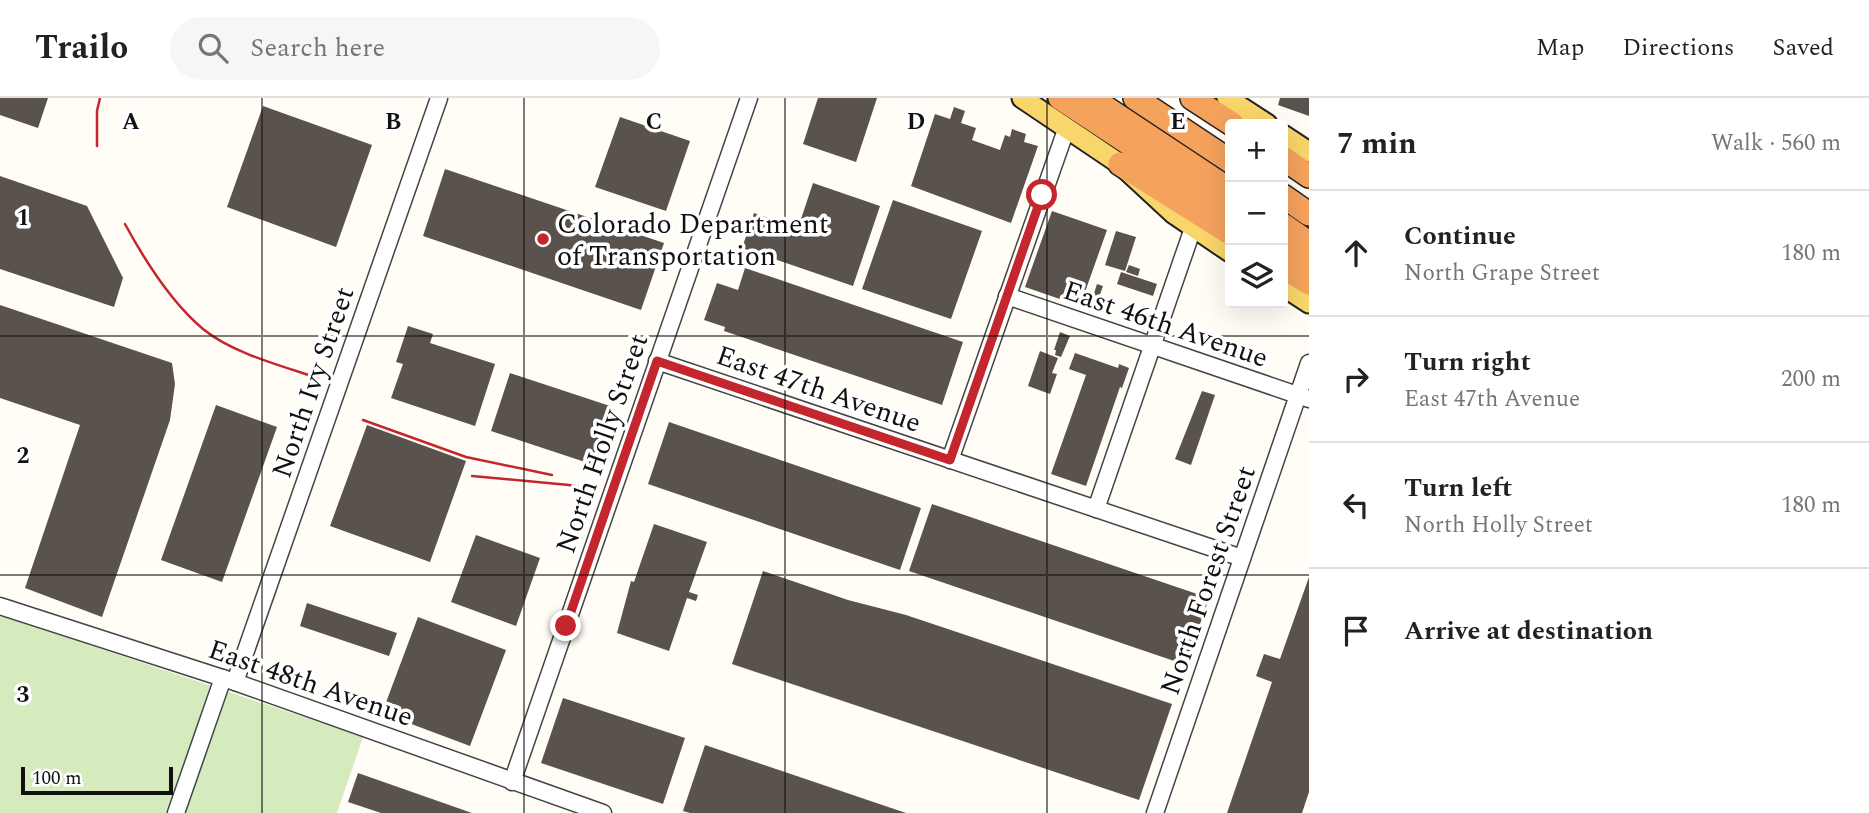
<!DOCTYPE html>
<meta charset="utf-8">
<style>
body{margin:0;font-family:Spectral,serif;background:#f6f6f6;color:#222}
.controls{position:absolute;right:21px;top:21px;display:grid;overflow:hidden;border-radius:7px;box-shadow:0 7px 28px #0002}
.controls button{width:63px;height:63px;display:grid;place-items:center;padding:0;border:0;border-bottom:2px solid #e0e0e0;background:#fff;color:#222;font:35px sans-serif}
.scale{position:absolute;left:21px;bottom:18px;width:152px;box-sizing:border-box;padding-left:7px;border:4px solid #111;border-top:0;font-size:19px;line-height:24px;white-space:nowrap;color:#111;-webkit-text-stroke:5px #fff;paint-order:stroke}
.stop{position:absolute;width:21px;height:21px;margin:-16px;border:5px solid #c4262e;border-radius:50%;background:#fff}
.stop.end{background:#c4262e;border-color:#fff;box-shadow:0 2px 7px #0008}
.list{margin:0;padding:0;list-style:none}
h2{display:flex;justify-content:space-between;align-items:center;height:91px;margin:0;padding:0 28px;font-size:30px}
h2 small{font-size:23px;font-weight:400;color:#767676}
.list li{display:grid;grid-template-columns:46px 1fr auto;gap:21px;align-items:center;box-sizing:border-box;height:126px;padding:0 28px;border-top:2px solid #e0e0e0}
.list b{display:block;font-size:26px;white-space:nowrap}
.list p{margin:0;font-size:23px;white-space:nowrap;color:#767676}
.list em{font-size:23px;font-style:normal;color:#767676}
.icon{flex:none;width:38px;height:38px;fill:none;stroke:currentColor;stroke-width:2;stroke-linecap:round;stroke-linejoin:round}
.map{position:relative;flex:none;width:1309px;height:715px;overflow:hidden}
header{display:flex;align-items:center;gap:42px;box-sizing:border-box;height:98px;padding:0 35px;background:#fff;border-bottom:2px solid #e0e0e0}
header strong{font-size:33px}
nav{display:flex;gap:38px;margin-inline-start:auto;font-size:24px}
.search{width:490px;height:63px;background:#f6f6f6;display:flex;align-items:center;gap:18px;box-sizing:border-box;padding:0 24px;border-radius:38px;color:#767676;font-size:26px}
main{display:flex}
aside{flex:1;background:#fff}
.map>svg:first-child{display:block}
</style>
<header>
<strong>Trailo</strong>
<div class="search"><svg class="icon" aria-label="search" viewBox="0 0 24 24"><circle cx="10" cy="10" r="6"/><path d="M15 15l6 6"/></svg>Search here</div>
<nav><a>Map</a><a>Directions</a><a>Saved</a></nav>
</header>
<main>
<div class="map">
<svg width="1309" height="715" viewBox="0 0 1309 715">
<rect width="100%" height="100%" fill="#fffdf5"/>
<polygon fill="#d5ebbd" points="0,517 363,639 337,715 0,715"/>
<g fill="#5a524d">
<polygon points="0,0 48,0 38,30 0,17"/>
<polygon points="818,0 877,0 856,64 803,46"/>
<polygon points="1280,0 1309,0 1309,18 1278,7"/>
<polygon points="263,8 372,47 336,149 227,109"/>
<polygon points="954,9 965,13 961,25 976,30 972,42 1000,52 1005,37 1010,39 1012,31 1026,36 1024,44 1038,48 1011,125 911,88 935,16 950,21"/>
<polygon points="620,19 690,43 666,113 595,89"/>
<polygon points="445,71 664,145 641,212 423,138"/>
<polygon points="0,78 87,108 123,180 114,209 0,171"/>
<polygon points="813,85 880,108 853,188 742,150 754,115 798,130"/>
<polygon points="893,102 982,133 951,221 862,191"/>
<polygon points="1052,113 1107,132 1080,208 1025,189"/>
<polygon points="1116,133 1136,139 1125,173 1105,167"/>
<polygon points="1129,167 1140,171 1138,178 1126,174"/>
<polygon points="745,170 963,244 942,307 724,233 725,229 704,222 717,185 738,192"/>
<polygon points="1121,174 1157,186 1153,198 1117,186"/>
<polygon points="1097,186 1103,188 1094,213 1089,211"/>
<polygon points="0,207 172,265 175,286 170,322 102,519 25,490 80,327 0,300"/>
<polygon points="408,228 433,236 430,245 495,266 475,328 391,300 403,266 396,264"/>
<polygon points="1060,234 1070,238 1061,259 1055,257 1056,252 1054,252"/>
<polygon points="1040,253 1058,260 1052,275 1057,276 1050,296 1028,288"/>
<polygon points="1075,255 1118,270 1119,266 1129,270 1122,290 1120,289 1086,388 1051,376 1086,277 1069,271"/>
<polygon points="510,275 610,308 591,366 491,333"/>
<polygon points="1202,293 1215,297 1191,367 1175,361"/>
<polygon points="216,307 277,329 222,484 161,462"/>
<polygon points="669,324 921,410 900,472 648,386"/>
<polygon points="367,327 466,363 430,464 330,428"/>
<polygon points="932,406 1209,500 1186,567 909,473"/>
<polygon points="654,426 707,444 689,494 698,497 696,503 687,500 669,553 617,535 631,483 634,484"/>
<polygon points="476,437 540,460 516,528 451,504"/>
<polygon points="763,473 848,502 906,517 1172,606 1139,702 732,566"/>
<polygon points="1309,479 1309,694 1302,715 1227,715 1272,584 1256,578 1264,556 1280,561"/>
<polygon points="307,505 397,535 389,558 300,528"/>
<polygon points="418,519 506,552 470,648 382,615"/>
<polygon points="563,600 685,640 663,706 541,665"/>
<polygon points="705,647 906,715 690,715 683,713"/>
<polygon points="358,675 472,715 381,715 348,704"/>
</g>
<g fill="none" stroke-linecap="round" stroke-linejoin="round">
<defs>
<g id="minor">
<polyline points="1007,198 1309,301"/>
<polyline points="657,263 1242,460"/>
<polyline points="950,362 1067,29"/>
<polyline points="1096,411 1193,130"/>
<polyline points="0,508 235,584 603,715"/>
<polyline points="235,584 439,0"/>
<polyline points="512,684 749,0"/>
<polyline points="176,715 223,580"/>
<polyline points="1155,715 1309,265"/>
</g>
<g id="major">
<polyline points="1022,0 1120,66 1174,116 1230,154"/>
<polyline points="1227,0 1267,26"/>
<polyline points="1283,37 1309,54"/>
<polyline points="1283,188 1309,205"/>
</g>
<g id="highway">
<polyline points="1060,0 1230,112"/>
<polyline points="1091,0 1230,92"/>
<polyline points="1135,0 1230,63"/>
<polyline points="1192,0 1232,26"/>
<polyline points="1283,60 1309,78"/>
<polyline points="1120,66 1230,135"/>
<polyline points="1283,98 1309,116"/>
<polyline points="1283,127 1309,145"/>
<polyline points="1283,146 1309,164"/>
<polyline points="1283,169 1309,185"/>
</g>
</defs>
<use href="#minor" stroke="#444" stroke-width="19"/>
<use href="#major" stroke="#222" stroke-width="23"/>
<use href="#highway" stroke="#222" stroke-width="26"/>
<use href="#minor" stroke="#fff" stroke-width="16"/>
<use href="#major" stroke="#f9d66b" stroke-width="19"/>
<use href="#highway" stroke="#f5a25d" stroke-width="23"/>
<g stroke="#c4262e" stroke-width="2.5">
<polyline points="97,48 97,13 100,0"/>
<path d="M125,126C144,161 172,205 203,231C232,255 282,268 318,280"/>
<polyline points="363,322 466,359 552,377"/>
<polyline points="472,378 569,387 597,393"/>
</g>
</g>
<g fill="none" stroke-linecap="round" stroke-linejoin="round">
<polyline stroke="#c4262e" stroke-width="9" points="566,528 657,263 950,362 1042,97"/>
</g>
<path fill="none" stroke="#111" stroke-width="2" stroke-opacity="0.55" d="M262,0V715M524,0V715M785,0V715M1047,0V715M0,238H1309M0,477H1309"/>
<circle fill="#c4262e" stroke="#fff" stroke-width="2.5" cx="543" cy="141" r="7"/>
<g text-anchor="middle" stroke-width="7" stroke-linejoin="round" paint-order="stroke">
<g font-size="28" fill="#111" stroke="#fff" text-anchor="start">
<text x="557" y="135">Colorado Department<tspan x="557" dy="32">of Transportation</tspan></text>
</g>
<g font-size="28" fill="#111" stroke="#fff">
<text transform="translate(1166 225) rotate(19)" y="10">East 46th Avenue</text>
<text transform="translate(312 284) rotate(-71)" y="10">North Ivy Street</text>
<text transform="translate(819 290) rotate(19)" y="10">East 47th Avenue</text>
<text transform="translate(601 345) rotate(-71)" y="10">North Holly Street</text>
<text transform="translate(1207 482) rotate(-71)" y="10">North Forest Street</text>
<text transform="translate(311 584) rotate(19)" y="10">East 48th Avenue</text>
</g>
</g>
<g font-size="23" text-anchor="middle" font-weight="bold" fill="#111" stroke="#fff" stroke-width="7" stroke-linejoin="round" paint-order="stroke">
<text x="131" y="31">A</text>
<text x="393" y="31">B</text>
<text x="654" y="31">C</text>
<text x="916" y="31">D</text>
<text x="1178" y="31">E</text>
<text x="23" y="127">1</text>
<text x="23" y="365">2</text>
<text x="23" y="604">3</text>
</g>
</svg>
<div class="controls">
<button>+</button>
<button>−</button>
<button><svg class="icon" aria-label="layers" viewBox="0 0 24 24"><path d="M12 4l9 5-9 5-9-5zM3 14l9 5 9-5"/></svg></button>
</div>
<div class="scale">100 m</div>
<div class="stop" style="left:1042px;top:97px"></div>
<div class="stop end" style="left:566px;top:528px"></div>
</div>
<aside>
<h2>7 min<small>Walk · 560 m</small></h2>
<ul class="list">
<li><svg class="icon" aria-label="ahead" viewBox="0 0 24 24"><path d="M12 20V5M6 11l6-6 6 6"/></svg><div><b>Continue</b><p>North Grape Street</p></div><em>180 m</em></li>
<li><svg class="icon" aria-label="right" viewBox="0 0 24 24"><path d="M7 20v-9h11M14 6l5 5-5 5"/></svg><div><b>Turn right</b><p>East 47th Avenue</p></div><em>200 m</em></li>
<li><svg class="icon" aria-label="left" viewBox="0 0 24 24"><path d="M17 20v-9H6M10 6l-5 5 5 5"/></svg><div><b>Turn left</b><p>North Holly Street</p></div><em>180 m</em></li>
<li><svg class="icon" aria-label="arrive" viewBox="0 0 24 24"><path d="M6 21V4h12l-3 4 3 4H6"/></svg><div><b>Arrive at destination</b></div></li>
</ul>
</aside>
</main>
